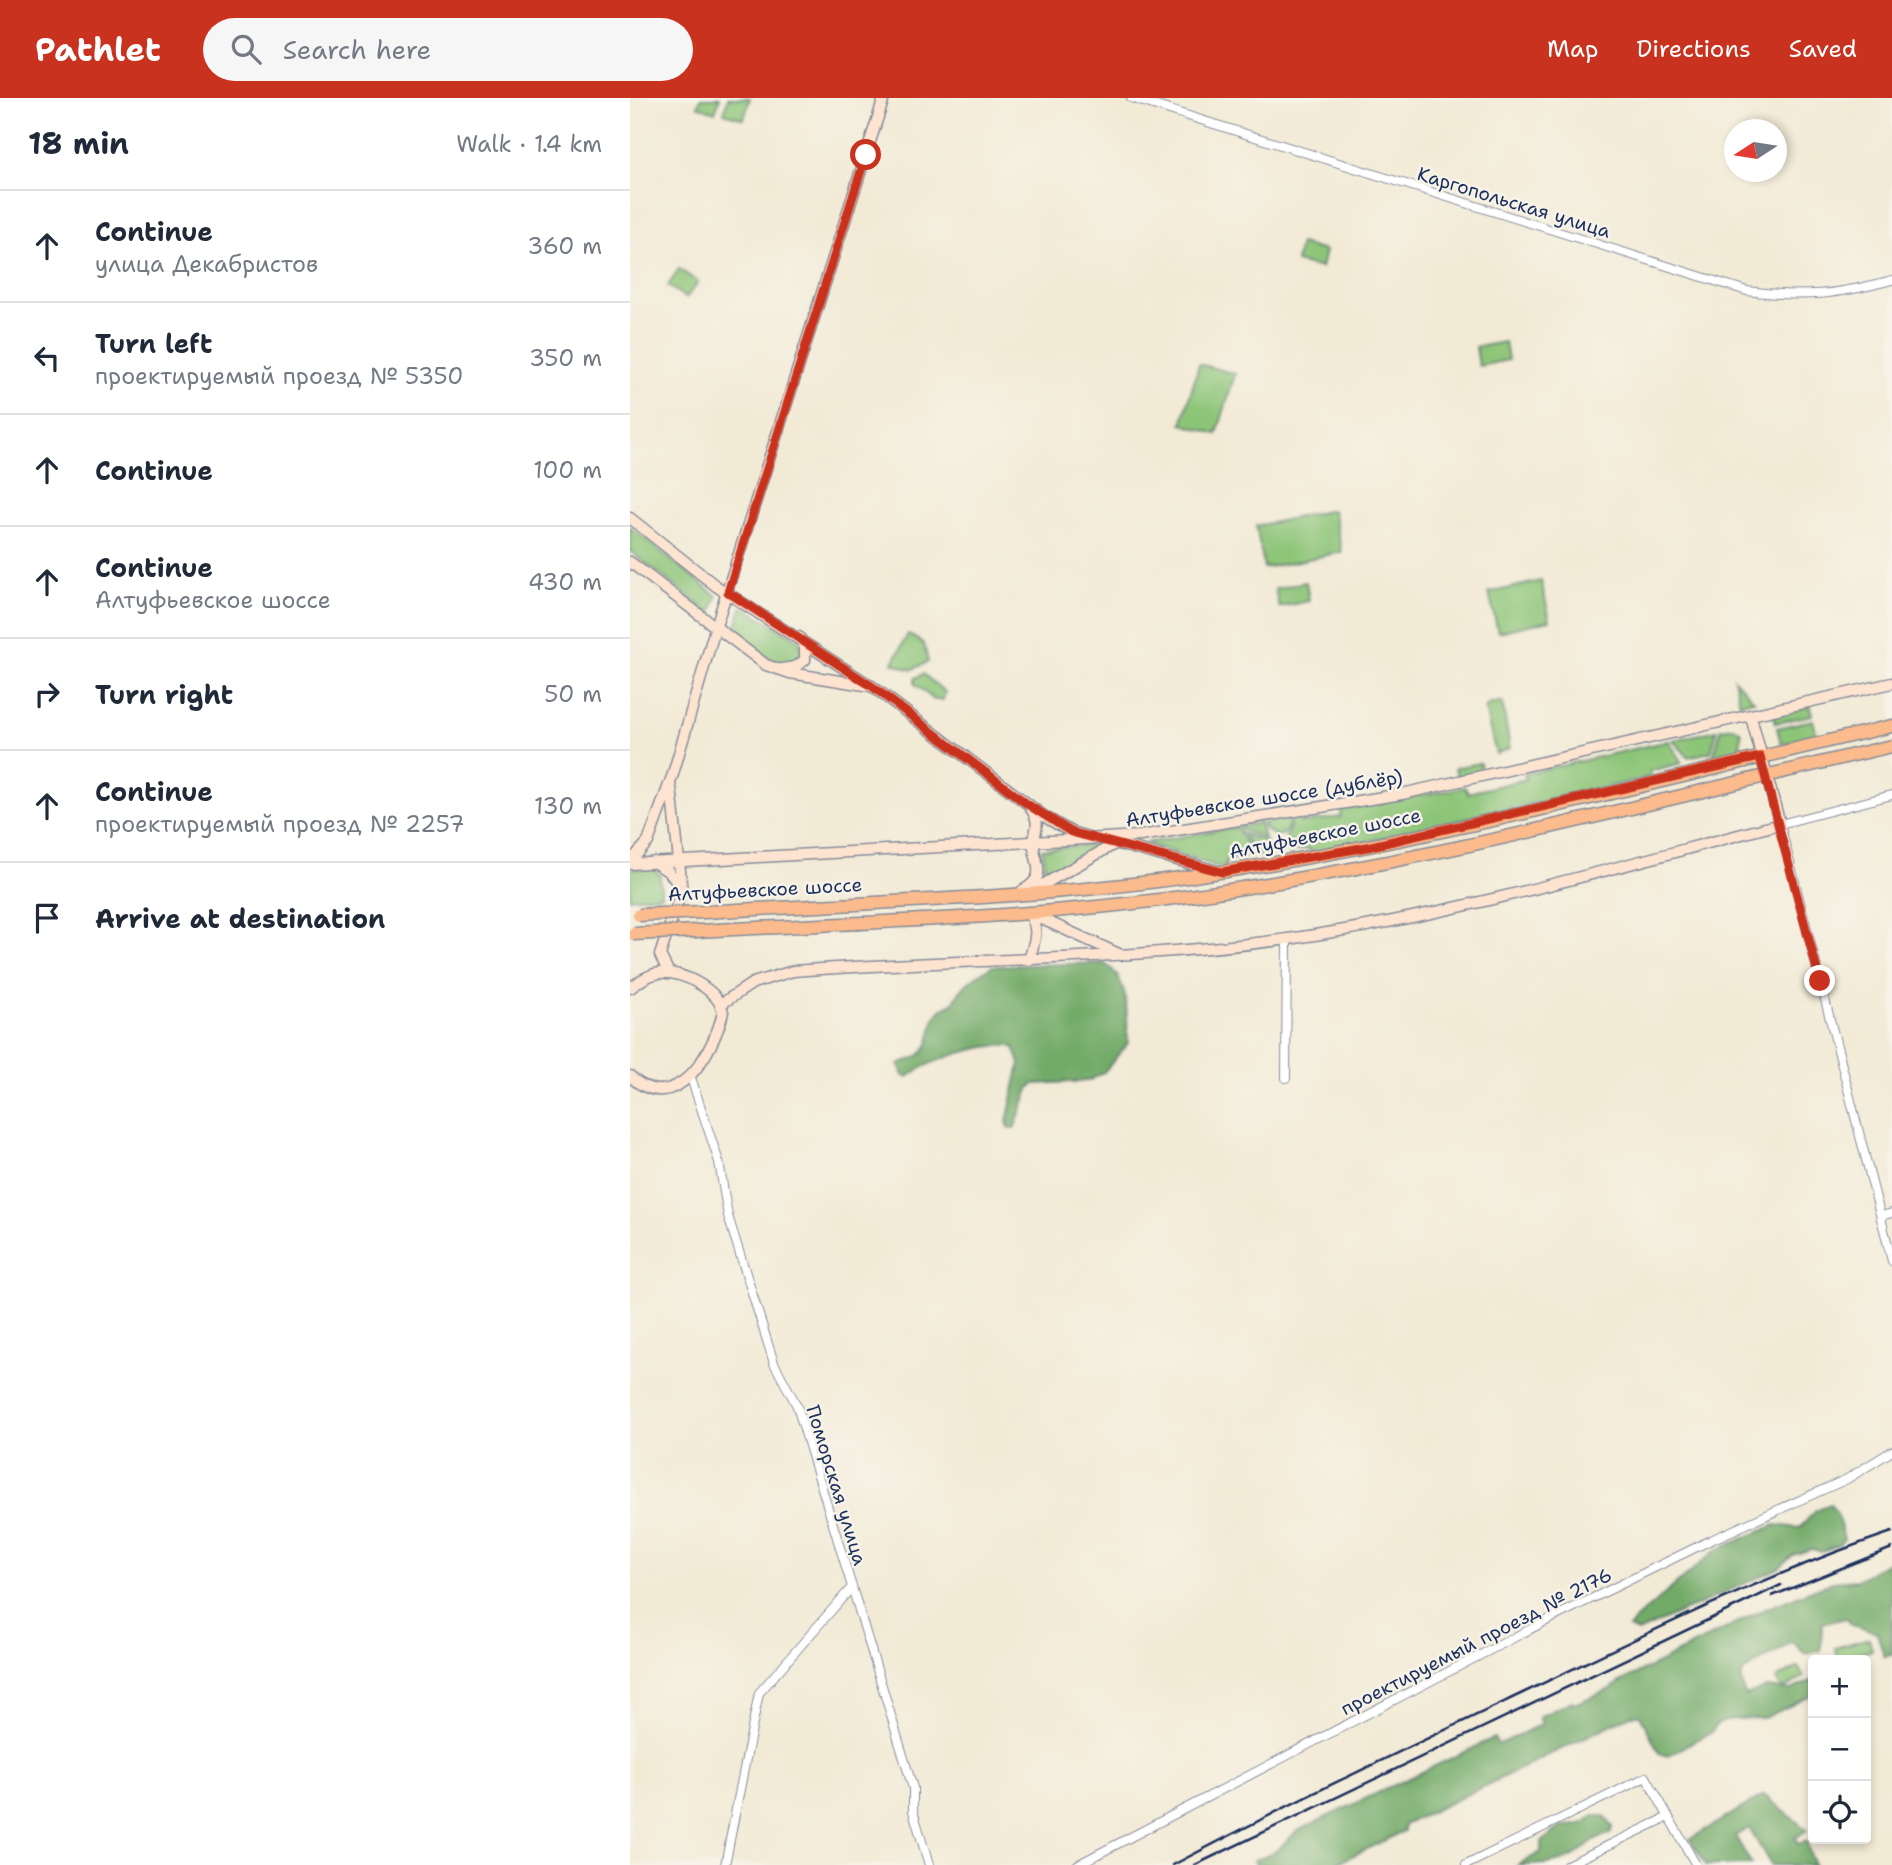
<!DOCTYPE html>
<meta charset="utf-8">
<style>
body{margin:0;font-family:"Shantell Sans",sans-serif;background:#f6f6f7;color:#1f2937}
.controls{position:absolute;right:21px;bottom:21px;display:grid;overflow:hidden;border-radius:7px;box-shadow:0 4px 10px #0003}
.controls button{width:63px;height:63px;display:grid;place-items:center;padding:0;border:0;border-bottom:2px solid #e0e1e3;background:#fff;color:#1f2937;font:35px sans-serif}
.compass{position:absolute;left:1094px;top:21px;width:63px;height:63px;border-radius:50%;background:#fff;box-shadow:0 4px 10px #0003;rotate:258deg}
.stop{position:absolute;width:21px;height:21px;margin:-16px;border:5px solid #c8321e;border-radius:50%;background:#fff}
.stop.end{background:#c8321e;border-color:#fff;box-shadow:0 2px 7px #0008}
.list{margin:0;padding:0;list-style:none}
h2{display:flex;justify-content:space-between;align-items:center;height:91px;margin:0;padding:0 28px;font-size:30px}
h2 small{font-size:23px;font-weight:400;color:#747a83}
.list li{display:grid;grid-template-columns:46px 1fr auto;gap:21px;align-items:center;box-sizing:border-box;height:112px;padding:0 28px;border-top:2px solid #e0e1e3}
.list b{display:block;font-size:26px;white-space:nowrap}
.list p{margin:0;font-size:23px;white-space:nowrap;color:#747a83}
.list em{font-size:23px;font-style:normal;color:#747a83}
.icon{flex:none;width:38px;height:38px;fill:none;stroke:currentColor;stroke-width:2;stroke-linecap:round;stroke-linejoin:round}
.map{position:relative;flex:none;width:1262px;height:1767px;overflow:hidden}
header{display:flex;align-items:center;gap:42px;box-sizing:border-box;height:98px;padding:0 35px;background:#c8321e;color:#fff}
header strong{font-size:33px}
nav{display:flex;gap:38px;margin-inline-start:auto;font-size:24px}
.search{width:490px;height:63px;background:#f6f6f7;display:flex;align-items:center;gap:18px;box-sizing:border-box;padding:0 24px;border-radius:38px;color:#747a83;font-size:26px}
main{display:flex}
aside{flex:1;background:#fff}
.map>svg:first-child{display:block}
</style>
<header>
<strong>Pathlet</strong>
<div class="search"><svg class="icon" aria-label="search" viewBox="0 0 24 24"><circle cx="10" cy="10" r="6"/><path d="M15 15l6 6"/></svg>Search here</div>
<nav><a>Map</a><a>Directions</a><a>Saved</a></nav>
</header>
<main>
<aside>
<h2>18 min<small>Walk · 1.4 km</small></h2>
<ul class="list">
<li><svg class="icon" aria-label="ahead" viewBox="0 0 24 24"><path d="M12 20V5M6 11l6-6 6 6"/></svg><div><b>Continue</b><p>улица Декабристов</p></div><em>360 m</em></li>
<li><svg class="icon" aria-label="left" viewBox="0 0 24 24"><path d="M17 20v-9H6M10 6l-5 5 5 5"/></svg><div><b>Turn left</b><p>проектируемый проезд № 5350</p></div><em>350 m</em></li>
<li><svg class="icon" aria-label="ahead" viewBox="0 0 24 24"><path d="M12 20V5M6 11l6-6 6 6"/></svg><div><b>Continue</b></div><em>100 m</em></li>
<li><svg class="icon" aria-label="ahead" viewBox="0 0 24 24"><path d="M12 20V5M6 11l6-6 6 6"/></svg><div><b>Continue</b><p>Алтуфьевское шоссе</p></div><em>430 m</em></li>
<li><svg class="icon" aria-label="right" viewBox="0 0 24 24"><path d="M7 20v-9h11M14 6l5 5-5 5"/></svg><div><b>Turn right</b></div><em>50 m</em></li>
<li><svg class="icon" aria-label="ahead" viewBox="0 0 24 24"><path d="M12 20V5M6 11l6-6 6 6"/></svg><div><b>Continue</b><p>проектируемый проезд № 2257</p></div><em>130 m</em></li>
<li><svg class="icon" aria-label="arrive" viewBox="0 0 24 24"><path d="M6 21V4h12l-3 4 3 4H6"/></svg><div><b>Arrive at destination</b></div></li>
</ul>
</aside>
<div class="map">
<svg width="1262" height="1767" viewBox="0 0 1262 1767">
<rect width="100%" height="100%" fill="#f7f3e8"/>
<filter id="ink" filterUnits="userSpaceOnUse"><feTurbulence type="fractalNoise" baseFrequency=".0143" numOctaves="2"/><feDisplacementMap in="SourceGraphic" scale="14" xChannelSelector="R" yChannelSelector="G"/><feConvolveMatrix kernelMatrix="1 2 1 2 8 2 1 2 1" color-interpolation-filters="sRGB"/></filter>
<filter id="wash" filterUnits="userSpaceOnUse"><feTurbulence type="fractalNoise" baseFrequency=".00686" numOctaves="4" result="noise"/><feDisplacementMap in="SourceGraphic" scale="28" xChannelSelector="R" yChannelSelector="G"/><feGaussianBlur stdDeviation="1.57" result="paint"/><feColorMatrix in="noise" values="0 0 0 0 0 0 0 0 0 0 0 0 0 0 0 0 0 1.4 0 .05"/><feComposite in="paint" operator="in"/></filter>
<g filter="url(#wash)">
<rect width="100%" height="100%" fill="#f2ead5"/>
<g fill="#8dc578" stroke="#547a6b" stroke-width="2">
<polygon points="71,0 90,0 85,14 68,8"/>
<polygon points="98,0 120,0 114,21 94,15"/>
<polygon points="670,146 695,153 691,170 666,164"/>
<polygon points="49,171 68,184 56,200 38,188"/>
<polygon points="875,244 878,262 849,268 846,249"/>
<polygon points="569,266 605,276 587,336 552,326"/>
<polygon points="703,412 712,454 634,470 626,428"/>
<polygon points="0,429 87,498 81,516 0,453"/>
<polygon points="911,483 920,522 868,534 859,495"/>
<polygon points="676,484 679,503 649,509 645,491"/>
<polygon points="113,509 169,542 173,558 160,568 141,563 103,534"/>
<polygon points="278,536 294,546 298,564 281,572 263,565"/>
<polygon points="293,576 315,594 313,602 304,602 285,586 285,580"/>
<polygon points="1104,581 1124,602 1110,605"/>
<polygon points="872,604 880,650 866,656 855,611 858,607"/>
<polygon points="1180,608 1182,617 1145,625 1143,617"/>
<polygon points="1183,622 1187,638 1151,646 1147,630"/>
<polygon points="1104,629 1111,634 1110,657 1093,663 1092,658 1083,660 1091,631"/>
<polygon points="1087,632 1081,654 1058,659 1043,642"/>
<path d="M1039,643L1052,665L1020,673L1021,679L681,756L680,751L657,754L664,747L663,744L656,745C655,736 662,731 661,720L669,719L671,725L711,719V712L835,689L838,695L896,681L894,676Z"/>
<polygon points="850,665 851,674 827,679 825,670"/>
<polygon points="657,721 659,728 654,736 645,738 635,731 633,725"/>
<polygon points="630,725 634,740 611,732 609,729"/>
<polygon points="606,729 622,756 596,763 596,768 588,769 515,745"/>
<polygon points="613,736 635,743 638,757 626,758"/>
<polygon points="471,746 472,748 411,785 415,767 412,751"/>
<polygon points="21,769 30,777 31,797 0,800 0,771"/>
<polygon points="1239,1540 1242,1552 1208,1561 1205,1550"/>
<polygon points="1168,1569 1174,1579 1152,1592 1146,1581"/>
</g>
<g fill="#72aa68" stroke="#466c63" stroke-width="2">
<path d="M474,865C501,882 496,916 498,945L474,974L458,983L405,986L400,989L384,1031H379L377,1023L390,966L384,949C360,942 297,963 278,979L273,978L269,966C275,963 286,961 291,956C309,938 293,917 323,905C332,887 345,878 362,868Z"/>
<polygon points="1200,1406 1207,1416 1214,1441 1209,1447 1191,1454 1182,1451 1163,1457 1149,1470 1008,1534 999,1530 1007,1520 1086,1452 1145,1427 1170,1430 1185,1413"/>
<polygon points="1262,1462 1262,1557 1254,1558 1247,1534 1222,1527 1216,1520 1192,1526 1191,1553 1175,1556 1163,1544 1113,1574 1111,1582 1115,1598 1136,1590 1161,1592 1183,1582 1183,1597 1134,1620 1103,1621 1087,1626 1082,1634 1037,1658 1029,1655 1010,1617 1001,1617 774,1727 774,1733 703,1767 626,1767 624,1762 646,1753 667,1733 864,1640 868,1647 912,1626 909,1619 942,1603 944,1606 981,1591 988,1585 1133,1512 1202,1484 1227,1482"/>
<polygon points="1134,1697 1177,1732 1165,1740 1168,1746 1176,1743 1184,1767 1141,1767 1119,1730 1105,1738 1122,1767 1076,1767 1060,1741"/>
<path d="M965,1718H974L983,1729L980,1736C963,1739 959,1747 947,1756C929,1767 909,1767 888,1767L911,1754V1745L932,1728L949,1727Z"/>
</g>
</g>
<g filter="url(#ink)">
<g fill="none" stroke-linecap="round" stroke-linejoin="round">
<defs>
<g id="street">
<path d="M501,0L1117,193C1174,200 1207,197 1262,182"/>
<polyline points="1262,697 1150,726 1262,1163"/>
<polyline points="61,980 89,1064 98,1118 144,1265 167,1308 283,1690 283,1713 299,1767"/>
<polyline points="656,980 657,841"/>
<polyline points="1251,1118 1262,1115"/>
<polyline points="95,1767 129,1595 222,1489"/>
<polyline points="447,1767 910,1526 1081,1442 1217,1381 1262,1353"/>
<polyline points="836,1767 1016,1679 1066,1767"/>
<polyline points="937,1767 1038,1719"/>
</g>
<g id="secondary">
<polyline points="0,420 86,488 243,589 415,719 441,734 455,738"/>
<polyline points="0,464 136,567 160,575 241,588"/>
<polyline points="152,571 165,569 175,562 175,549 169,539"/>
<polyline points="481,744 587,773"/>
<polyline points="0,764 18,744 43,676 85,531 254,0"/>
<polyline points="24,764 39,774 52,791"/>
<polyline points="0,766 510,738 772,696 1262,585"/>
<path d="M392,793C422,777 401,761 404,743C406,730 410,723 401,711"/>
<polyline points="400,794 490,743"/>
<path d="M398,815C411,831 404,844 399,862"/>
<polyline points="401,816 491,857"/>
<polyline points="39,875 30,857 52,791 41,689"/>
<path d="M0,890C9,884 18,876 30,875C52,873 88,891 93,914C84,953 46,1022 0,978"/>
<path d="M91,906L123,885L163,873C330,860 498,864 665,840C829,816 989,768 1150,726L1121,619"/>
</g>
<g id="primary">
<path d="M73,814C234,804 397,802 557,779C794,745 1028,683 1262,628"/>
<path d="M67,833C231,824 397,821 559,798C796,765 1029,702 1262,648"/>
</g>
</defs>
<use href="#street" stroke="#868c9a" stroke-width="10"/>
<use href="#secondary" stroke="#868c9a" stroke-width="13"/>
<use href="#primary" stroke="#868c9a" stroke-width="15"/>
<use href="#street" stroke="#fff" stroke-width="8"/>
<use href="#secondary" stroke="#fde4d1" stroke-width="10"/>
<use href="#primary" stroke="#fbbb8c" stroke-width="12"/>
<g stroke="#1b2f5e" stroke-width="2.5">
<polyline points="1142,1498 1262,1450"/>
<path d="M543,1767C660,1705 779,1649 899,1592C1017,1535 1137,1476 1262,1434"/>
<polyline points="565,1767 1151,1487"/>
</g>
<defs>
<g id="primary-bridge">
<polyline points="9,817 73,814"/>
<polyline points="3,836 67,833"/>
</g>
</defs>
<use href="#primary-bridge" stroke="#868c9a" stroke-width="15" stroke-linecap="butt"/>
<use href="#primary-bridge" stroke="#fbbb8c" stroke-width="12"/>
</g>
</g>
<g fill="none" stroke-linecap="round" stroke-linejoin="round" filter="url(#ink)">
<polyline stroke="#c8321e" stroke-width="9" points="236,57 98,494 243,589 397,706 441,734 592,774 737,749 1130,659 1190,883"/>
</g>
<g text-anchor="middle" stroke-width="5" stroke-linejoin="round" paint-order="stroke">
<g font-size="19" fill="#1b2f5e" stroke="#f7f3e8">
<text transform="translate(884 104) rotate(17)" y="7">Каргопольская улица</text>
<text transform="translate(634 700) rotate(-9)" y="7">Алтуфьевское шоссе (дублёр)</text>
<text transform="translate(695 735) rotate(-11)" y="7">Алтуфьевское шоссе</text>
<text transform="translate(135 791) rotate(-3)" y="7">Алтуфьевское шоссе</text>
<text transform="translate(207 1387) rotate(73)" y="7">Поморская улица</text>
<text transform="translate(846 1543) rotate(-27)" y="7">проектируемый проезд № 2176</text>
</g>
</g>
</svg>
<div class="controls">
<button>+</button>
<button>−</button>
<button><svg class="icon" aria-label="locate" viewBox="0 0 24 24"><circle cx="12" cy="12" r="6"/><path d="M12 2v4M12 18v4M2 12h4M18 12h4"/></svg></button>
</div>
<svg class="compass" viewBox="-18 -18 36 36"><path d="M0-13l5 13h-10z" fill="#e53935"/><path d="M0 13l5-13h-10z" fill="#747a83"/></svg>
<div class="stop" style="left:236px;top:57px"></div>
<div class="stop end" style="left:1190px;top:883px"></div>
</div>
</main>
